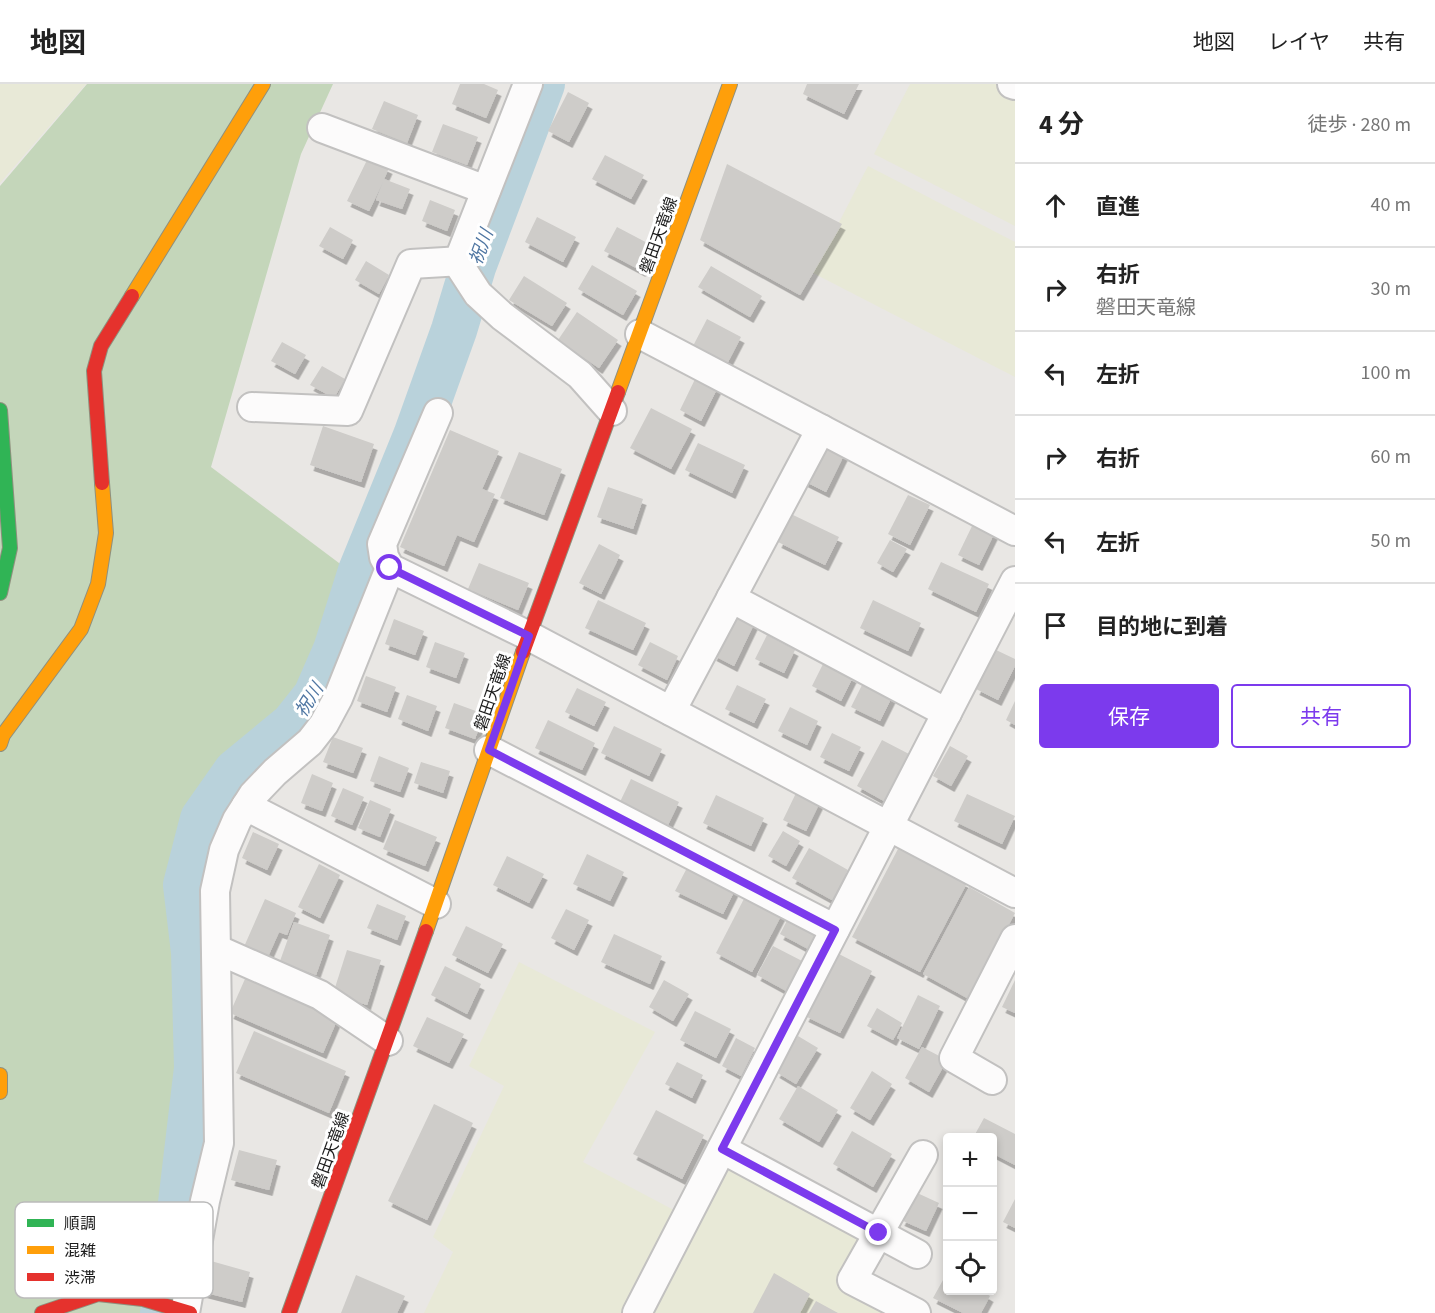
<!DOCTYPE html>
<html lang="ja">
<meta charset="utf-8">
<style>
body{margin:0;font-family:"Source Sans 3","Noto Sans JP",sans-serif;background:#f6f6f6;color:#222}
.controls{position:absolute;right:18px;bottom:18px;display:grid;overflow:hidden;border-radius:6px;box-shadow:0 3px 9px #0003}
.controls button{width:54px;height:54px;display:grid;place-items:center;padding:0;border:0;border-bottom:2px solid #e0e0e0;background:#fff;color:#222;font:30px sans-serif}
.stop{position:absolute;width:18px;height:18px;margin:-14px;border:4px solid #7c3aed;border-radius:50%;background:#fff}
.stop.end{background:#7c3aed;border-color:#fff;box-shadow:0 2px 6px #0008}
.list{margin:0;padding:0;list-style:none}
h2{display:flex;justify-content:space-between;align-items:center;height:78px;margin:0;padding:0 24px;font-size:26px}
h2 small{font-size:20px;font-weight:400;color:#767676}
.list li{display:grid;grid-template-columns:39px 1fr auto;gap:18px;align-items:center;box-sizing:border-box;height:84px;padding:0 24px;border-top:2px solid #e0e0e0}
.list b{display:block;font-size:22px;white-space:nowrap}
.list p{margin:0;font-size:20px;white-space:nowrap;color:#767676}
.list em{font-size:20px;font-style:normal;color:#767676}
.actions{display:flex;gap:12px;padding:18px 24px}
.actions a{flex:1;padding:14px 0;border:2px solid #7c3aed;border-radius:6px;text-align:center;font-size:21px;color:#7c3aed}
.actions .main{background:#7c3aed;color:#fff}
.icon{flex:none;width:33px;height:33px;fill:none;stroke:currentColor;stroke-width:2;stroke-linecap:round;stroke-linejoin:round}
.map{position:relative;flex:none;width:1015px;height:1229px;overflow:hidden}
header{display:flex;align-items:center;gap:36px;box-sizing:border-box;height:84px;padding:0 30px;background:#fff;border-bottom:2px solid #e0e0e0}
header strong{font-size:28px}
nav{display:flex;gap:33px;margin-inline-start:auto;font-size:21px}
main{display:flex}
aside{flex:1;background:#fff}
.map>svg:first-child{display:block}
</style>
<header>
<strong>地図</strong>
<nav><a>地図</a><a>レイヤ</a><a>共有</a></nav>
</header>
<main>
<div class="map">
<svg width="1015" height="1229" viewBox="0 0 1015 1229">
<defs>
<filter id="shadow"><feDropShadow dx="3.5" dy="6" stdDeviation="0" flood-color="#0004"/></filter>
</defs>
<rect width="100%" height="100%" fill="#e9e7e4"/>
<g fill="#e8e9d7">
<polygon points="0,0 86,0 0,99"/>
<polygon points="910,0 1002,0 1015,7 1015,142 874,70"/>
<polygon points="868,82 1015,158 1015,293 813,189"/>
<polygon points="519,878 655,948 583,1078 687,1133 722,1065 879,1149 848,1196 911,1229 424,1229 453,1168 433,1153 504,1002 469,982"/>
</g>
<polygon fill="#c4d6ba" points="87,0 333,0 301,70 211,383 355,491 289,620 191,714 191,837 197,968 173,1161 158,1229 0,1229 0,102"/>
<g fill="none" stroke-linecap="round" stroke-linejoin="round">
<polyline stroke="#b9d2db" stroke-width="46" points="163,1229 171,1201 173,1161 181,1119 197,984 194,868 186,801 203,735 236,688 293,641 316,612 336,566 361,487 416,352 454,246 473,183 542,0"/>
</g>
<g fill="#ceccc9" filter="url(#shadow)">
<polygon points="460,0 484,0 498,6 486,34 452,20"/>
<polygon points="807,0 859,0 844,30 803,10"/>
<polygon points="568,8 589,19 569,58 548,47"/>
<polygon points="384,17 418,31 407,59 372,45"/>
<polygon points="443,40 478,53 467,81 432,68"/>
<polygon points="605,71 644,91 631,115 592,95"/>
<polygon points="368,74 389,84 384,95 410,105 402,125 376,116 383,98 369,127 347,117"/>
<polygon points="727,80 842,140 800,211 700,156"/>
<polygon points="430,116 455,126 447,147 422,137"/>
<polygon points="537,133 576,153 563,178 525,158"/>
<polygon points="330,143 353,156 343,175 319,162"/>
<polygon points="617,143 655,163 642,187 604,167"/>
<polygon points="366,177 389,191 379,210 355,196"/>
<polygon points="592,181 637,207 623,231 578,205"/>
<polygon points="711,182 762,212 750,233 698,203"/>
<polygon points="524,192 567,219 552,242 509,216"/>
<polygon points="577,228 618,256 599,284 558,256"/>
<polygon points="707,235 741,253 727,280 693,262"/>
<polygon points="282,258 306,271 295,290 271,277"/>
<polygon points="322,282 345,295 334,314 310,301"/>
<polygon points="699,287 721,297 701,337 680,326"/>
<polygon points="651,324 692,345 671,385 630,364"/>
<polygon points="323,342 374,360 361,398 310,381"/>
<polygon points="450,346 499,367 482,405 495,410 474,458 457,451 444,482 400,463"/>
<polygon points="824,358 845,369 826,408 804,397"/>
<polygon points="698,359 745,381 732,409 685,386"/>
<polygon points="519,368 562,385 544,431 500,414"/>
<polygon points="608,403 643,415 633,445 597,433"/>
<polygon points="908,411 930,421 910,461 888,450"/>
<polygon points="791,430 839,453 825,481 778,458"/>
<polygon points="974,438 995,448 979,481 958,471"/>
<polygon points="890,456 907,465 893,488 877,479"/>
<polygon points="599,460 620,471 601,510 579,499"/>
<polygon points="941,478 989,500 976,528 928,505"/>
<polygon points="479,479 529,499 518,526 468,505"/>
<polygon points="598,516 646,539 633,566 585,544"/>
<polygon points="873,516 921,539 908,567 860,544"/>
<polygon points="734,528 755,538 734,582 713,571"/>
<polygon points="394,535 424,547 415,571 385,560"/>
<polygon points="767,551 795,566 784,589 755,575"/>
<polygon points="435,558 465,569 456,594 426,583"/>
<polygon points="650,558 678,572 667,596 638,581"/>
<polygon points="996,566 1015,575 1015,582 998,616 976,605"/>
<polygon points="824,578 853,593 841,617 812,602"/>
<polygon points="366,592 396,603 387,628 357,617"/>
<polygon points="863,599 892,613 880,637 851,623"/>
<polygon points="737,601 766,615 754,639 725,625"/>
<polygon points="577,604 606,618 594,642 565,628"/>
<polygon points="407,611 437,622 428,647 398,635"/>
<polygon points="1015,617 1015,641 1006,636"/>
<polygon points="454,619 484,630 475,655 445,644"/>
<polygon points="790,623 818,637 807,661 778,647"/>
<polygon points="548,636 595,659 582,686 535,664"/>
<polygon points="614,642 662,665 649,692 601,669"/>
<polygon points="832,649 861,663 849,687 820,673"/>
<polygon points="333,653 363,664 353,689 323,678"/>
<polygon points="882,656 909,670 884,717 857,702"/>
<polygon points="950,662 968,672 951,702 933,692"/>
<polygon points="379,672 409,684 400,708 370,697"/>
<polygon points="421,678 450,687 443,709 414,699"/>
<polygon points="312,690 333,699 322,727 301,719"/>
<polygon points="631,695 679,718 666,745 618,722"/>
<polygon points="343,704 364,713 352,741 331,732"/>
<polygon points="797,707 820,718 806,747 783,736"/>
<polygon points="967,710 1015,732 1002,760 954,737"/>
<polygon points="716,711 764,734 751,762 703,739"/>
<polygon points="370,716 391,725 380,753 358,744"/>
<polygon points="395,736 437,753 425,782 383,765"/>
<polygon points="783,747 800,757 786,782 768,772"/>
<polygon points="253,748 279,760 267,786 242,774"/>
<polygon points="899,763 967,799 920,888 852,853"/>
<polygon points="809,764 848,786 832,816 792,794"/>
<polygon points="587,770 624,788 610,817 573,800"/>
<polygon points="507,772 544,790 529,819 493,801"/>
<polygon points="319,780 340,791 320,834 298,823"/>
<polygon points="689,780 737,802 723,830 675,807"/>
<polygon points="969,803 1015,829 969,915 923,890"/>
<polygon points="748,807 784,826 752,888 716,869"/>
<polygon points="265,815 296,829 287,851 279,848 267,875 243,865"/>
<polygon points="377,820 406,832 397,856 367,844"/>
<polygon points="566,825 589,836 574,866 551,854"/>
<polygon points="793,825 825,841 812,867 780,850"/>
<polygon points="294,838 330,851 316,891 280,877"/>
<polygon points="466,842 503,860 488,889 452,871"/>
<polygon points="614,850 662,872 650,900 601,878"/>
<polygon points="773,862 806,879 790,909 757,891"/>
<polygon points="347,866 381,876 367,921 333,910"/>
<polygon points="837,869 872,887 840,949 805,932"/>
<polygon points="445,882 481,900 467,930 431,911"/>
<polygon points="248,888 341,927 323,969 230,929"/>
<polygon points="664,896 689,910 673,937 649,923"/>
<polygon points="1015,896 1015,929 1002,923"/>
<polygon points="918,911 940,922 919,965 897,954"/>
<polygon points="877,924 902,939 893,956 867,942"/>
<polygon points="695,927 731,945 716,974 680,956"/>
<polygon points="427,933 464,950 449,979 413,962"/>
<polygon points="254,947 346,987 329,1029 236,989"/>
<polygon points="798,952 818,964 796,1000 776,988"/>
<polygon points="736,954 755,964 741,992 722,982"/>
<polygon points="922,963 947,976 929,1008 905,994"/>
<polygon points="677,978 703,991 692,1014 665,1000"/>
<polygon points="872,987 892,1000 870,1036 850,1024"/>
<polygon points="798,1002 838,1026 819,1058 779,1035"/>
<polygon points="434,1020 473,1039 427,1136 388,1117"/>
<polygon points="656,1026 704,1051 682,1095 633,1070"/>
<polygon points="984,1034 1015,1050 1015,1081 992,1069 992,1054 973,1054"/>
<polygon points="852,1047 892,1070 873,1103 833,1080"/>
<polygon points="239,1066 277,1076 269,1106 231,1096"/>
<polygon points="915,1108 939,1119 926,1147 901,1136"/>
<polygon points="1015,1115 1015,1144 1003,1138"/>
<polygon points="211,1177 250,1188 242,1218 203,1208"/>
<polygon points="948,1187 948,1206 980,1206 990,1212 981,1229 963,1229 933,1214"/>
<polygon points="774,1189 810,1210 800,1229 753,1229"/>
<polygon points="356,1191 405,1212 397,1229 341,1229"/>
<polygon points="816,1217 838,1229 809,1229"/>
</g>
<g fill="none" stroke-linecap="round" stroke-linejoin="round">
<defs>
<g id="street">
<polyline points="528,0 462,168 461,184 478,210 502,232 580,291 612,327"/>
<polyline points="1012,0 1015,1"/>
<polyline points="322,44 486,106"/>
<polyline points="640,250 1015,447"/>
<polyline points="252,323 348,327 411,180 462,177"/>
<polyline points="438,329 382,460 384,473 390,484 529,552 1015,809"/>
<polyline points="731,514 947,629"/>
<polyline points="671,627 821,345"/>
<polyline points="489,666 835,845"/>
<polyline points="246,722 436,820"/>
<polyline points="216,865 320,911 388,957"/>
<polyline points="992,996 954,974 1015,855"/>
<polyline points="722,1065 917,1170"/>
<polyline points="185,1229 205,1117 219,1059 215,807 224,766 237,736 253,711 275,688 310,658 324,640 338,614 390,484"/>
<polyline points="637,1229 1015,497"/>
<polyline points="916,1229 852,1196 923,1071"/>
</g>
<polyline id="fast" points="0,326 10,464 0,509"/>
<g id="slow">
<polyline points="132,212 263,0"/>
<polyline points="618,308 730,0"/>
<polyline points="0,660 3,651 81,545 98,500 106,449 102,399"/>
<polyline points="426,847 523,568"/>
<polyline points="0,991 0,1008"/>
</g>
<g id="jam">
<polyline points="102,399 94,287 101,262 132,212"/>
<polyline points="523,568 618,308"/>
<polyline points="42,1229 98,1210 143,1215 190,1229"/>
<polyline points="289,1229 426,847"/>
</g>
</defs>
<use href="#street" stroke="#c2c1c0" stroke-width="32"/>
<use href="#fast" stroke="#8f907e" stroke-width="16"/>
<use href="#slow" stroke="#8f907e" stroke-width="16"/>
<use href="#jam" stroke="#8f907e" stroke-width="16"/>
<use href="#street" stroke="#fcfbfb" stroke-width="28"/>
<use href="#fast" stroke="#30b455" stroke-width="14"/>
<use href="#slow" stroke="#ff9f0a" stroke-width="14"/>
<use href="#jam" stroke="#e5322d" stroke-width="14"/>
</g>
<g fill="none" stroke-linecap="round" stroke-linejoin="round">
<polyline stroke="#7c3aed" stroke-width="8" points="390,484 529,552 489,666 835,846 722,1065 879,1149"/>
</g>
<g text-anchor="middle" stroke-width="6" stroke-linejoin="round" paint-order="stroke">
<g font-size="16" fill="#1b1b1b" stroke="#fff">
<text transform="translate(658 151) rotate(-70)" y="6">磐田天竜線</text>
<text transform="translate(492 608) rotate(-71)" y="6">磐田天竜線</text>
<text transform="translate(330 1066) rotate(-70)" y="6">磐田天竜線</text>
</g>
<g font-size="18" font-style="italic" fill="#4f76a2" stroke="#fff">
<text transform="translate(481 163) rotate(-70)" y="6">祝川</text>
<text transform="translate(309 616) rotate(-58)" y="6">祝川</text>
</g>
</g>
<rect x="15" y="1118" width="198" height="96" rx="9" fill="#fff" stroke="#bbb" stroke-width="1.5"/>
<rect x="27" y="1135" width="27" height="8" fill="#30b455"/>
<rect x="27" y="1162" width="27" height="8" fill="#ff9f0a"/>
<rect x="27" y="1189" width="27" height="8" fill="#e5322d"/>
<g font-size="16" fill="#1b1b1b">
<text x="64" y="1145">順調</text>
<text x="64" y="1172">混雑</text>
<text x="64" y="1199">渋滞</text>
</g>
</svg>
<div class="controls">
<button>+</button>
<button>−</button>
<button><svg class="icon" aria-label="locate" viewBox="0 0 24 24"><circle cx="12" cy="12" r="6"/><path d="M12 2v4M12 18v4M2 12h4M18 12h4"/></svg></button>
</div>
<div class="stop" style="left:390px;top:484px"></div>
<div class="stop end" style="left:879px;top:1149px"></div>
</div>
<aside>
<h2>4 分<small>徒歩 · 280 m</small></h2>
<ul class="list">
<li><svg class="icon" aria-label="ahead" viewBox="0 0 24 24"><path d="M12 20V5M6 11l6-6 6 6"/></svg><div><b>直進</b></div><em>40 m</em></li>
<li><svg class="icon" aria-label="right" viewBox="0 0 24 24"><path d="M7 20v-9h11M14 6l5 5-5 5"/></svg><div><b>右折</b><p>磐田天竜線</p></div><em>30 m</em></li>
<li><svg class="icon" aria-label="left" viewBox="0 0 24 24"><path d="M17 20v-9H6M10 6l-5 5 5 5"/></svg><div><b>左折</b></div><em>100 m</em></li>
<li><svg class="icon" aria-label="right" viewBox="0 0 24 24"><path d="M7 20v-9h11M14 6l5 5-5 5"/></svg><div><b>右折</b></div><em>60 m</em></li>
<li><svg class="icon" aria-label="left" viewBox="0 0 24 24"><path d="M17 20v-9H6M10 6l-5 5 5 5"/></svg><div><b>左折</b></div><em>50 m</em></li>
<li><svg class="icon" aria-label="arrive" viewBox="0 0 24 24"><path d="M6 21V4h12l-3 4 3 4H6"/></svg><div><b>目的地に到着</b></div></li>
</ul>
<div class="actions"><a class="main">保存</a><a>共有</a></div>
</aside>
</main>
